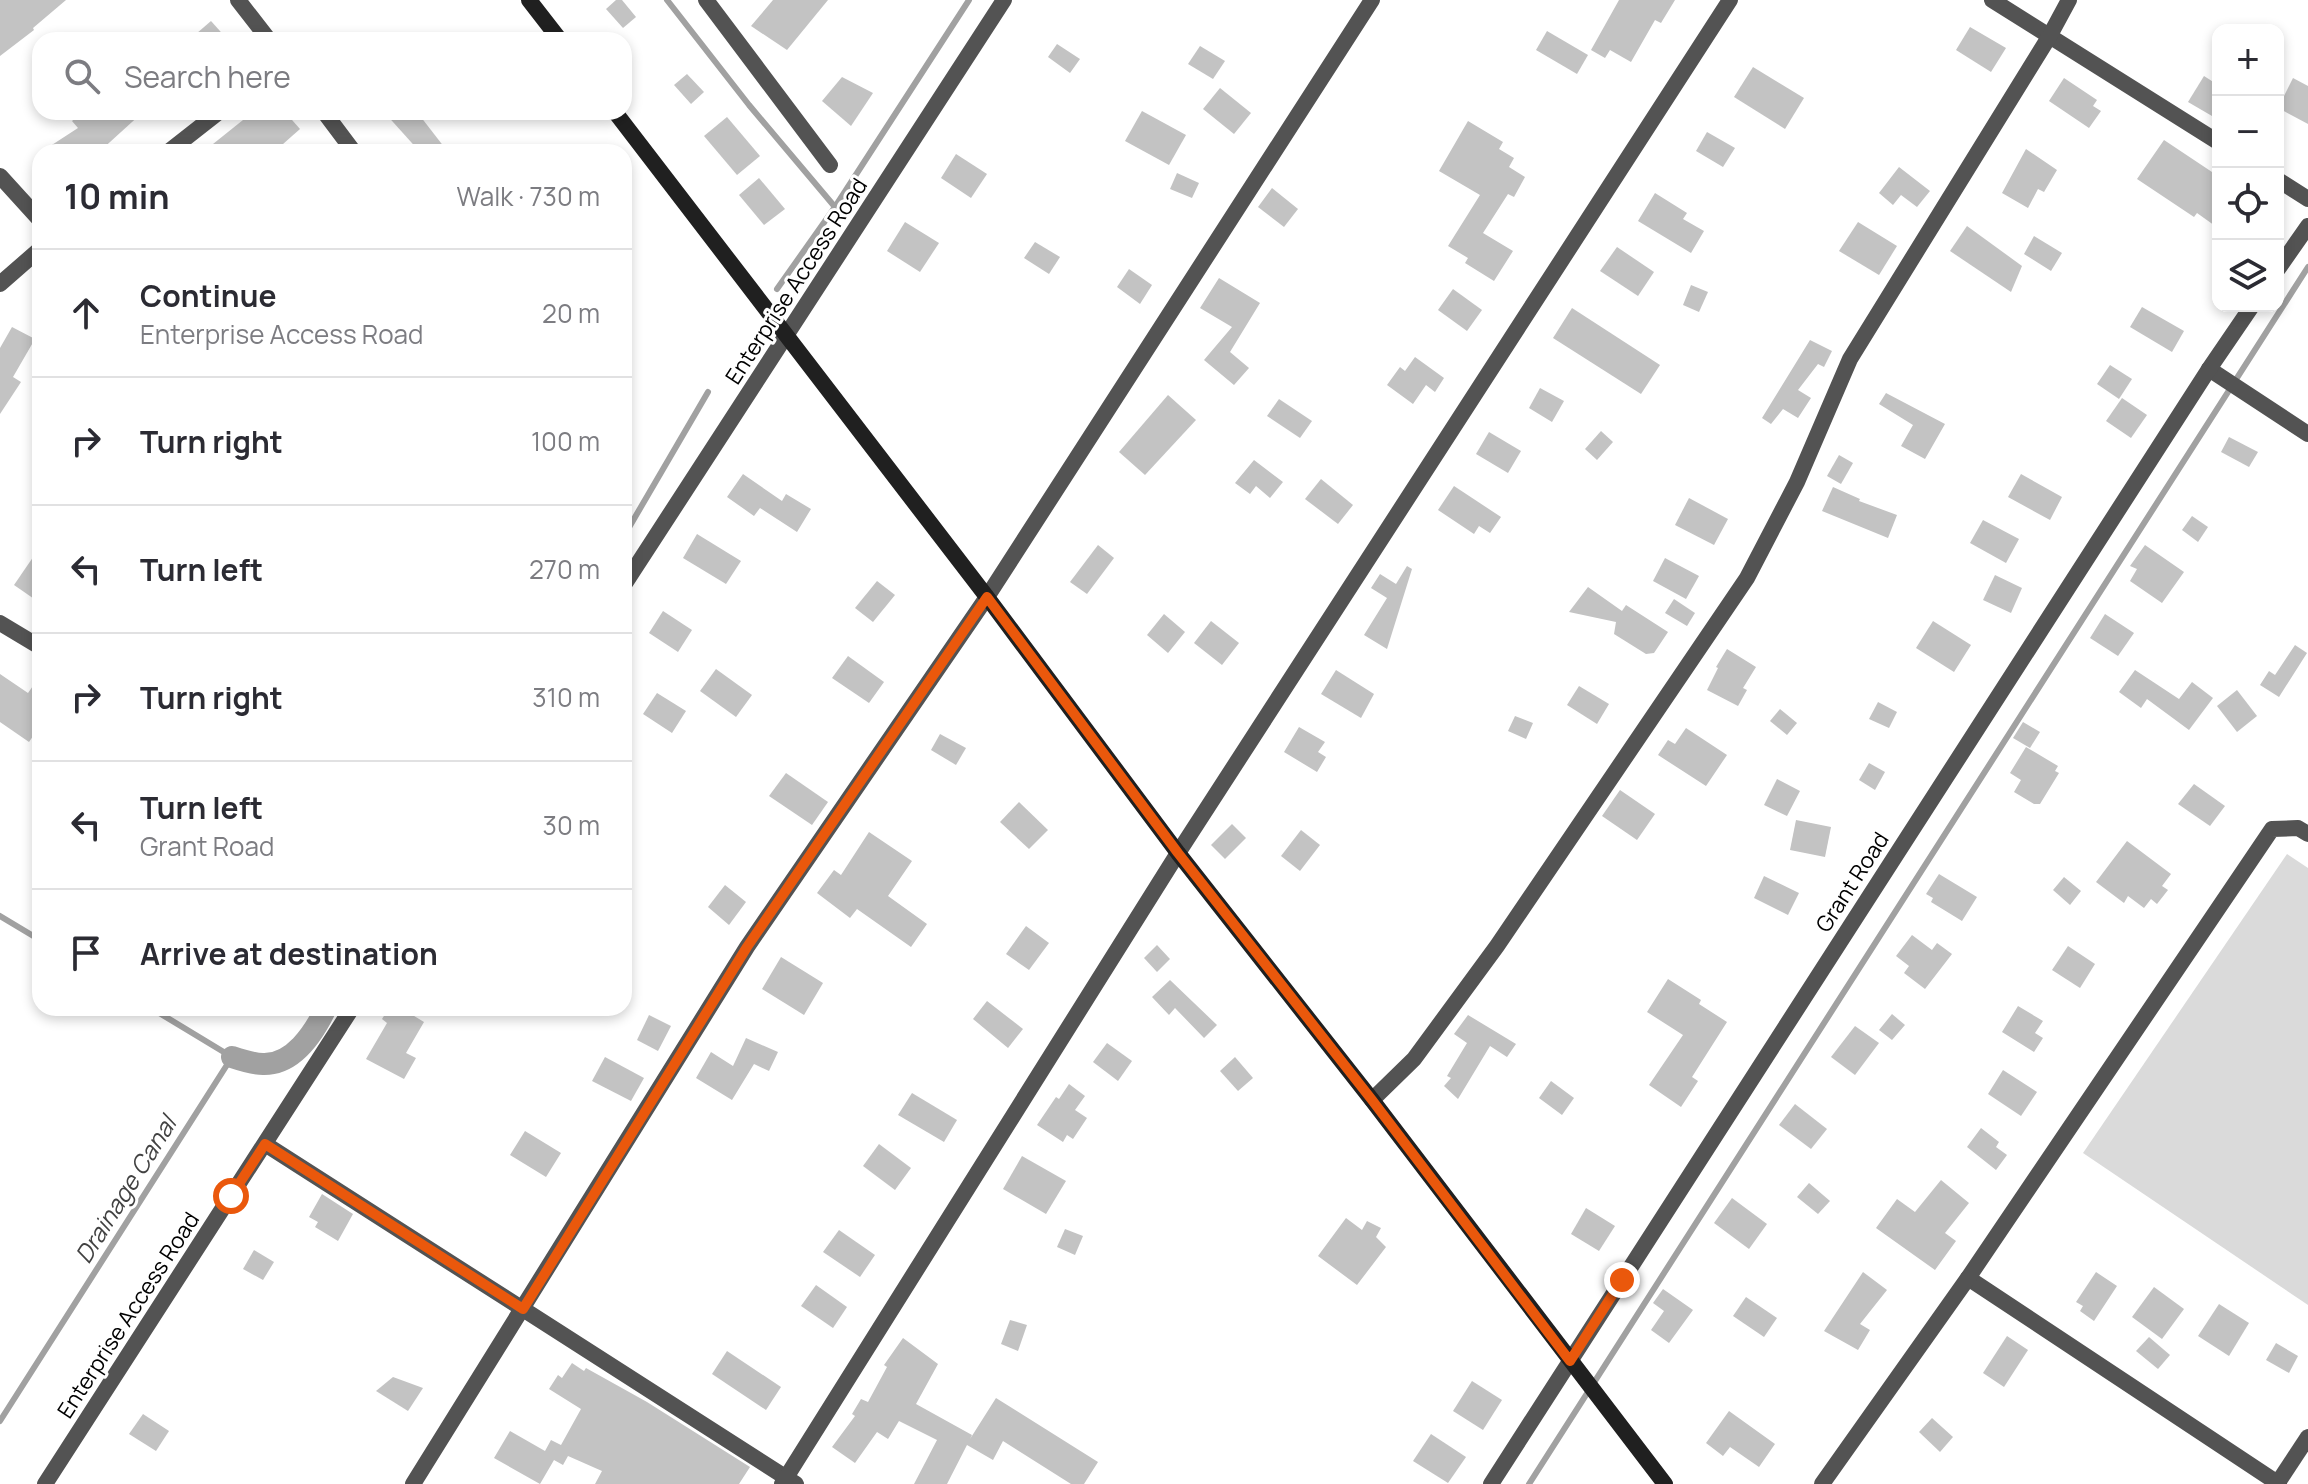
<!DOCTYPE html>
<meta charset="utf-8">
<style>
body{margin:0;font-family:Manrope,sans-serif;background:#f2f2f3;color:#2b2b33}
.controls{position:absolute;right:24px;top:24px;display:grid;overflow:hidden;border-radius:16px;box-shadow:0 4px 12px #0003}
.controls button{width:72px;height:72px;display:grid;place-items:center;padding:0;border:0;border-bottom:2px solid #e1e1e2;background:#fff;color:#2b2b33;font:40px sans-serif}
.stop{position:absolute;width:24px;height:24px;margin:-18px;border:6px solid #ea580c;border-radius:50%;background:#fff}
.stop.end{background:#ea580c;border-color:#fff;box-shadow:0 2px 8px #0008}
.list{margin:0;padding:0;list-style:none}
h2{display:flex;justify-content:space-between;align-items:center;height:104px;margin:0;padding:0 32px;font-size:34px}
h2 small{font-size:26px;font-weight:400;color:#7c7c81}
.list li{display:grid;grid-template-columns:52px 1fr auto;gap:24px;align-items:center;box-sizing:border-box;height:128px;padding:0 32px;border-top:2px solid #e1e1e2}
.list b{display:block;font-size:30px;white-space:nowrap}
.list p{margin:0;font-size:26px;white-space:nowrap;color:#7c7c81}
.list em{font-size:26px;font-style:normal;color:#7c7c81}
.icon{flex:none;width:44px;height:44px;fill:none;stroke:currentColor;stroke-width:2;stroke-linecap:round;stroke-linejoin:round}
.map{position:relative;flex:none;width:2308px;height:1484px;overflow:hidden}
.search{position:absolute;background:#fff;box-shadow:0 4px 12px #0003;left:32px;top:32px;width:600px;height:88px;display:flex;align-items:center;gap:20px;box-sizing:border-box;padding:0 28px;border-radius:24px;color:#7c7c81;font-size:30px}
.panel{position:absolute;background:#fff;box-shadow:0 4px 12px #0003;left:32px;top:144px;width:600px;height:872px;border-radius:24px}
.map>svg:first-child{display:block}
</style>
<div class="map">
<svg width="2308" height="1484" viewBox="0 0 2308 1484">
<rect width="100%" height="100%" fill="#fff"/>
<polygon fill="#dadada" points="2287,854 2308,868 2308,1305 2083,1153"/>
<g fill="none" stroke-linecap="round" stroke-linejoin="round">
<g stroke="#a1a1a1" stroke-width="6">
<polyline points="667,0 749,105 835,207"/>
<polyline points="777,289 835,207 969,0"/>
<polyline points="624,536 708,392"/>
<polyline points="0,916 40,940"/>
<polyline points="0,1421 232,1057 151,1008"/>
<polyline points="1529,1484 2308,267"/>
</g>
<path stroke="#a1a1a1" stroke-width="22" d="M232,1057C241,1060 253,1064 263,1064C293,1065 314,1033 326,1008"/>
</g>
<g fill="#c3c3c3">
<polygon points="0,0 66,0 33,28 34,30 0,56"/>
<polygon points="616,0 622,0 636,17 623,28 606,9"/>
<polygon points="773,0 828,0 787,50 751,26"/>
<polygon points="1619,0 1675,0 1661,23 1655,20 1631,62 1610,50 1605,58 1591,50"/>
<polygon points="211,21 228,40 189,40"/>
<polygon points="1970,27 2006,48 1991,72 1956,50"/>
<polygon points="1547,31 1588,55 1577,74 1536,50"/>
<polygon points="1057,44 1080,59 1070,73 1048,57"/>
<polygon points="1200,46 1225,61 1213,79 1188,64"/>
<polygon points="1753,67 1804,98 1785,129 1734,97"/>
<polygon points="687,74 704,92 691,104 674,85"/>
<polygon points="2204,76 2218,85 2218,105 2212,116 2188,102"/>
<polygon points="842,77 873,93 851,126 822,101"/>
<polygon points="2064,78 2097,100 2093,106 2101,111 2089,128 2049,101"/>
<polygon points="2293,78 2308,86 2308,124 2278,108"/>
<polygon points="1220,88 1251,113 1234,134 1203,109"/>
<polygon points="1142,111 1186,135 1169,165 1125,141"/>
<polygon points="82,112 143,112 99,152 41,152 78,128 72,121"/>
<polygon points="253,112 285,112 300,129 274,152 203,152"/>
<polygon points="384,112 417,112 448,152 420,152"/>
<polygon points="727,117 760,156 737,175 704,136"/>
<polygon points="1468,121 1503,142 1499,149 1514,158 1509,167 1525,177 1514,197 1508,194 1483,233 1513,251 1494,281 1465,263 1468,258 1448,246 1480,195 1439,171"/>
<polygon points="1707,132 1735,148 1723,167 1696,151"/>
<polygon points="2164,140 2218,176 2218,228 2197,213 2194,217 2137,179"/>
<polygon points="2026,149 2057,170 2044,192 2038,189 2028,208 2002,193"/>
<polygon points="956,154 987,174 971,198 941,178"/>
<polygon points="1899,167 1930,191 1917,207 1901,195 1893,205 1879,193"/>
<polygon points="1177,173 1199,183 1192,198 1170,189"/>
<polygon points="759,178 785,209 764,225 739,195"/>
<polygon points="1272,188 1298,209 1284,227 1258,207"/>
<polygon points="1655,193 1687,213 1683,219 1704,231 1691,253 1638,221"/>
<polygon points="905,222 939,243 920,272 887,251"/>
<polygon points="1858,222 1897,246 1879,275 1839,251"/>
<polygon points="1967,226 2022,266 2011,292 1950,251"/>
<polygon points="2034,236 2062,253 2051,271 2024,254"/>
<polygon points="1035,242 1060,257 1049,274 1024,258"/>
<polygon points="1617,247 1654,272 1638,296 1600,271"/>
<polygon points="1129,269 1152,285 1140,304 1117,287"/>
<polygon points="1219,278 1260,303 1230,352 1249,368 1234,385 1204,360 1232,327 1200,308"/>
<polygon points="1691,285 1708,292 1699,312 1683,305"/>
<polygon points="1453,289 1482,310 1467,331 1438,310"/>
<polygon points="2142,307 2184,331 2172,352 2130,327"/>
<polygon points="1572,308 1660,365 1641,394 1553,338"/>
<polygon points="12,327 35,339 13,377 21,382 0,414 0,348"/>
<polygon points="1810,340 1832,351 1824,367 1818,364 1798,390 1811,398 1798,418 1783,409 1771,424 1762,418"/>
<polygon points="1415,357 1444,378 1435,392 1426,385 1413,404 1387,385 1400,367 1405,371"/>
<polygon points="2110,365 2132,379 2119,399 2097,384"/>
<polygon points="1540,388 1564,401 1552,422 1529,408"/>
<polygon points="1886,393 1945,424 1925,459 1901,446 1913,425 1879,404"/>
<polygon points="1168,395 1196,420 1145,475 1119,452"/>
<polygon points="2122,398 2147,415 2131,438 2106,421"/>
<polygon points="1279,399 1312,421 1300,438 1267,416"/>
<polygon points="1601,431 1613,442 1597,460 1585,449"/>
<polygon points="1489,432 1521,451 1508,473 1476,454"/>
<polygon points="2229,437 2258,452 2249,467 2221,452"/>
<polygon points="1839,455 1853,463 1841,484 1827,476"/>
<polygon points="1254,460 1283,482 1270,498 1256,486 1250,494 1235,483"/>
<polygon points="743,474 782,501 786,494 811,509 797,532 760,508 754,516 727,497"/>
<polygon points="2021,474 2062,497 2050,520 2008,497"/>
<polygon points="1321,479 1353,505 1338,524 1305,499"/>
<polygon points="1454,486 1501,517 1490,533 1479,526 1474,534 1438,510"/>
<polygon points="1833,487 1860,499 1859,501 1897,515 1888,538 1822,511"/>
<polygon points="1689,498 1728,519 1714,545 1675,525"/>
<polygon points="2192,516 2208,527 2198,542 2182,530"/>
<polygon points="1983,520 2019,539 2006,563 1970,543"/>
<polygon points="697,534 741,561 726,584 683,558"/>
<polygon points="1098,545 1114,558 1087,594 1070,582"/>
<polygon points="2145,545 2184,572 2162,603 2130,581 2137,569 2130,566"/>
<polygon points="40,547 40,603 14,585"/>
<polygon points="1665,558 1699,576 1686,599 1653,581"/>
<polygon points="1407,566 1412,569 1387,649 1364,635 1387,598 1371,588 1380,574 1396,584"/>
<polygon points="1995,575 2022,588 2011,613 1983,600"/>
<polygon points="877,581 895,595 873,622 855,608"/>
<polygon points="1588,587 1622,611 1626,605 1668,632 1654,653 1646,654 1614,634 1616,622 1569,612"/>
<polygon points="1674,599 1695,613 1687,626 1665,613"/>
<polygon points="663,611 692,630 678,652 649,633"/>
<polygon points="1164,614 1185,632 1168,653 1147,635"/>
<polygon points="2105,614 2134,633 2118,656 2090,638"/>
<polygon points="1211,621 1239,643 1222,665 1194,643"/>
<polygon points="1933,621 1971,645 1954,672 1916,648"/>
<polygon points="2295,645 2307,653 2279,697 2260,685 2269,671 2275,675"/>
<polygon points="1727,649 1756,667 1743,688 1747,690 1738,706 1707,690 1718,668 1716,667"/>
<polygon points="848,656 884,682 869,703 832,678"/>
<polygon points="716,669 752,695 736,717 700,691"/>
<polygon points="1336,670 1374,694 1361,718 1321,694"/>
<polygon points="2135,670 2179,699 2192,682 2213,698 2189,730 2147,699 2141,708 2119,692"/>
<polygon points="0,674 28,693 40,676 40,726 29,742 0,722"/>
<polygon points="1579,686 1609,704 1597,724 1567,705"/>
<polygon points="2237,690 2257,716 2237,732 2217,706"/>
<polygon points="657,693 686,711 672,733 643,714"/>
<polygon points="1878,702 1897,712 1889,728 1869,719"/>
<polygon points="1780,709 1797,723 1787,735 1770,721"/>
<polygon points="1515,716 1533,723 1526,739 1508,731"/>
<polygon points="2023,722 2040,732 2030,748 2013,738"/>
<polygon points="1299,727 1325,742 1318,752 1326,757 1317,772 1284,752"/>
<polygon points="1686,728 1727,755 1706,786 1658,755 1668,740 1675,744"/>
<polygon points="940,734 966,748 956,765 931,750"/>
<polygon points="2026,747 2058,766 2055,771 2059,773 2040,804 2034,804 2014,792 2021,780 2010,773"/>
<polygon points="1869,763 1885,772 1875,790 1859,780"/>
<polygon points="786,773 828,802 812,825 769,796"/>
<polygon points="1777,779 1800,791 1787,816 1764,805"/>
<polygon points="2194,784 2225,806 2210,826 2178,804"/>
<polygon points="1620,790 1655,814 1637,840 1602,816"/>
<polygon points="1019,802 1048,830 1029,849 1000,822"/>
<polygon points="1796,820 1831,827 1825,857 1790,850"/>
<polygon points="1232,824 1246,838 1225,859 1211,845"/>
<polygon points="1301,830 1320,845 1300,871 1281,856"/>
<polygon points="869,832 912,861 888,896 927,924 911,947 857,909 850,918 817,893 834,870 841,875"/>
<polygon points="2127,841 2171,874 2162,886 2168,890 2157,904 2151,899 2144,908 2128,896 2124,903 2096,882"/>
<polygon points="1939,874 1977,897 1962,921 1931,902 1933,898 1926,894"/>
<polygon points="1764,876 1799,893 1788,915 1754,898"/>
<polygon points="2064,877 2081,891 2070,905 2053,890"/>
<polygon points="725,885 746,902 729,925 708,907"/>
<polygon points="1026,926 1049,943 1029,970 1006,954"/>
<polygon points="1912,935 1932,950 1937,943 1952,954 1925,989 1904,973 1909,966 1896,956"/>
<polygon points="1157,945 1170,959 1157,972 1144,958"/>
<polygon points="2068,946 2095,964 2080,988 2052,970"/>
<polygon points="781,957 823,983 804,1015 762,989"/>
<polygon points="1668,979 1701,1000 1699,1004 1727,1022 1692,1077 1698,1081 1681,1107 1649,1085 1683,1035 1647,1012"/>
<polygon points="1170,980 1217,1025 1204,1038 1175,1008 1169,1015 1152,997"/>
<polygon points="987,1001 1023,1029 1008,1048 973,1019"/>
<polygon points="2018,1006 2043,1021 2035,1033 2043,1038 2034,1052 2002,1032"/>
<polygon points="389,1008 401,1008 424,1022 406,1053 416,1058 404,1079 366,1059 387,1023 382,1019"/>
<polygon points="1892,1014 1905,1025 1892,1040 1879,1030"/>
<polygon points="649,1015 671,1026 658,1051 637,1040"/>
<polygon points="1468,1015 1516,1044 1507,1057 1490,1046 1458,1099 1444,1086 1451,1078 1447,1076 1467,1043 1454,1034"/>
<polygon points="1855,1026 1879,1043 1855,1075 1831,1057"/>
<polygon points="746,1038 778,1052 769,1071 754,1064 732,1100 696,1078 711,1052 733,1066"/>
<polygon points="1107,1043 1132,1061 1118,1081 1093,1062"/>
<polygon points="605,1057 644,1078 631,1101 592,1081"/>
<polygon points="1235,1057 1253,1078 1238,1091 1220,1071"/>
<polygon points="2003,1070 2037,1092 2021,1116 1988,1094"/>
<polygon points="1551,1081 1574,1098 1562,1115 1539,1098"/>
<polygon points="1069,1084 1085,1096 1075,1110 1087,1118 1073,1139 1067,1135 1063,1142 1037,1125 1056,1097 1059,1099"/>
<polygon points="912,1093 957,1120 944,1142 898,1115"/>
<polygon points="1795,1104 1827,1129 1811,1149 1779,1125"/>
<polygon points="1981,1128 1999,1142 1996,1147 2007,1155 1996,1170 1967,1147"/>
<polygon points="525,1131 561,1153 546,1177 510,1155"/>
<polygon points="879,1144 911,1168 895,1190 863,1166"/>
<polygon points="1022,1156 1066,1181 1046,1214 1003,1189"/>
<polygon points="1941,1180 1969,1203 1945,1233 1956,1241 1935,1270 1876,1228 1897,1199 1915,1212"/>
<polygon points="1809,1183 1830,1201 1818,1214 1797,1197"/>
<polygon points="322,1194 353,1214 338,1241 315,1227 318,1222 309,1217"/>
<polygon points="1732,1198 1767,1224 1749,1249 1714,1223"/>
<polygon points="1586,1208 1615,1226 1599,1251 1571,1234"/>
<polygon points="1346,1218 1362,1230 1367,1221 1381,1228 1376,1237 1386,1247 1357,1285 1318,1256"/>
<polygon points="1065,1229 1083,1236 1075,1255 1057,1247"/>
<polygon points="839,1230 875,1255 860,1277 823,1252"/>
<polygon points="254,1250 274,1262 263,1280 243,1269"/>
<polygon points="1863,1272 1887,1290 1860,1324 1870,1330 1858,1350 1824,1331"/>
<polygon points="2096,1272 2117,1286 2094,1321 2080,1311 2083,1306 2076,1302"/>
<polygon points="816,1285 847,1307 833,1328 801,1306"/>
<polygon points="2154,1287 2184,1309 2162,1339 2132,1317"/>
<polygon points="1663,1289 1693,1310 1669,1343 1651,1330 1664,1311 1653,1303"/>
<polygon points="1746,1297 1777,1318 1764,1337 1733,1316"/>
<polygon points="2219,1304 2249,1323 2229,1356 2198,1336"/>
<polygon points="1010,1320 1027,1325 1018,1351 1001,1344"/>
<polygon points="2007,1336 2028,1350 2004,1387 1983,1373"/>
<polygon points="2149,1337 2170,1355 2158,1369 2136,1351"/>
<polygon points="903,1338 938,1364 916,1404 972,1435 970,1439 996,1398 1098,1462 1084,1484 1071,1484 1003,1441 993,1460 967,1445 947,1484 914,1484 937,1440 899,1421 888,1439 877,1432 855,1463 832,1447 855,1416 852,1414 861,1399 868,1402 887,1367 884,1365"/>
<polygon points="2276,1343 2298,1356 2289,1373 2266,1360"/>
<polygon points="727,1351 781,1387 766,1410 712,1374"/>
<polygon points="572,1363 584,1371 586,1368 647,1402 750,1467 739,1484 595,1484 602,1471 568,1456 563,1465 554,1460 540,1484 494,1458 510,1431 545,1451 551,1440 561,1445 581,1409 549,1389 558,1375 562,1378"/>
<polygon points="393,1377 423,1388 408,1411 376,1391"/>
<polygon points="1472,1381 1502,1400 1483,1430 1453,1411"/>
<polygon points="1729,1411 1775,1444 1759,1467 1730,1447 1723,1456 1706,1443"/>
<polygon points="143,1414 169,1431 156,1451 129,1434"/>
<polygon points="1932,1418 1953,1437 1940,1452 1919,1432"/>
<polygon points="1431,1434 1466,1457 1448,1483 1413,1461"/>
</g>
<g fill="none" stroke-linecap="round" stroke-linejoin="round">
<g stroke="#535353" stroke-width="16">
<polyline points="238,0 269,40"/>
<polyline points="706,0 830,165"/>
<polyline points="1992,0 2218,142"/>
<polyline points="324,112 354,152"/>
<polyline points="168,152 219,112"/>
<polyline points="0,176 40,220"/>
<polyline points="2278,180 2308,199"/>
<polyline points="2278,269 2308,226"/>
<polyline points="0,284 40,249"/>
<polyline points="2209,369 2308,434"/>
<polyline points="624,585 1004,0"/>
<polyline points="0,623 40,647"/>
<polyline points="1372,1100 1414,1059 1497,946 1747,578 1797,482 1850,359 2049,37 2069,0"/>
<polyline points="265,1144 796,1484"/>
<polyline points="1968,1278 2279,1484"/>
<polyline points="45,1484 352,1008"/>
<polyline points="413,1484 747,947 987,597 1372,0"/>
<polyline points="782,1484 1178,853 1730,0"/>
<polyline points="1491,1484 2209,369 2252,306"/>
<polyline points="1822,1484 1968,1278 2272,829 2298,828 2308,834"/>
<polyline points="2277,1484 2308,1437"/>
</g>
<g stroke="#202020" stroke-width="16">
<polyline points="529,0 560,40"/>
<polyline points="615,112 987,597 1178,853 1372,1100 1665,1484"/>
</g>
</g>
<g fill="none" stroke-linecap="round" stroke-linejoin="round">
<polyline stroke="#ea580c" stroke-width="10" points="231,1196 265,1144 523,1309 747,947 987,597 1178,853 1372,1100 1570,1361 1622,1280"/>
</g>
<g text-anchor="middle" stroke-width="6" stroke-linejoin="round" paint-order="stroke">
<g font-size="22" fill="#000" stroke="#fff">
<text transform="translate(796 281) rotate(-57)" y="8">Enterprise Access Road</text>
<text transform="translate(1852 882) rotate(-57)" y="8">Grant Road</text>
<text transform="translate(128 1315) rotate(-57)" y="8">Enterprise Access Road</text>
</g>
<g font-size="24" font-style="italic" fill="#424242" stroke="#fff">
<text transform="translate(126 1190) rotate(-58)" y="8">Drainage Canal</text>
</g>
</g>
</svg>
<div class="controls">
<button>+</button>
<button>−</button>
<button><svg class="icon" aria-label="locate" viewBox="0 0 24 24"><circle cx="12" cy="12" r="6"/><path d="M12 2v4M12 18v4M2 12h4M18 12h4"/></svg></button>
<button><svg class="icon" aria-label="layers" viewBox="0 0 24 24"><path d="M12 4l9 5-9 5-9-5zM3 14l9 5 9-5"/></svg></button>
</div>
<div class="stop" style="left:231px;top:1196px"></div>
<div class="stop end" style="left:1622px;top:1280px"></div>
<div class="search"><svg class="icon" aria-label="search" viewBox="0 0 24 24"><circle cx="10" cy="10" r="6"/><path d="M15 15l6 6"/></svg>Search here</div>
<section class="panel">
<h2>10 min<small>Walk · 730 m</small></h2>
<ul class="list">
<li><svg class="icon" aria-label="ahead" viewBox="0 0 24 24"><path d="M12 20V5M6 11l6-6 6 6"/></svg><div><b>Continue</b><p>Enterprise Access Road</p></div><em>20 m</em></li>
<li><svg class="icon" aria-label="right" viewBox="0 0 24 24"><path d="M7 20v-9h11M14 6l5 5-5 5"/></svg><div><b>Turn right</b></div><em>100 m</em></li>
<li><svg class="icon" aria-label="left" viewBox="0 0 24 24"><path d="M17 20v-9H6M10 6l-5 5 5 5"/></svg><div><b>Turn left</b></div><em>270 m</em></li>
<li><svg class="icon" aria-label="right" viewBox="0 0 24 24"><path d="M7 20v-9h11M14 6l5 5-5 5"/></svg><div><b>Turn right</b></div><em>310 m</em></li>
<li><svg class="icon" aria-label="left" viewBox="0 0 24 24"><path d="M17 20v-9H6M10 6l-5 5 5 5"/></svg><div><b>Turn left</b><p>Grant Road</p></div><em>30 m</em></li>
<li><svg class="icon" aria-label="arrive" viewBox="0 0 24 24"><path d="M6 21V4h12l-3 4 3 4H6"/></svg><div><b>Arrive at destination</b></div></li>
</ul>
</section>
</div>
